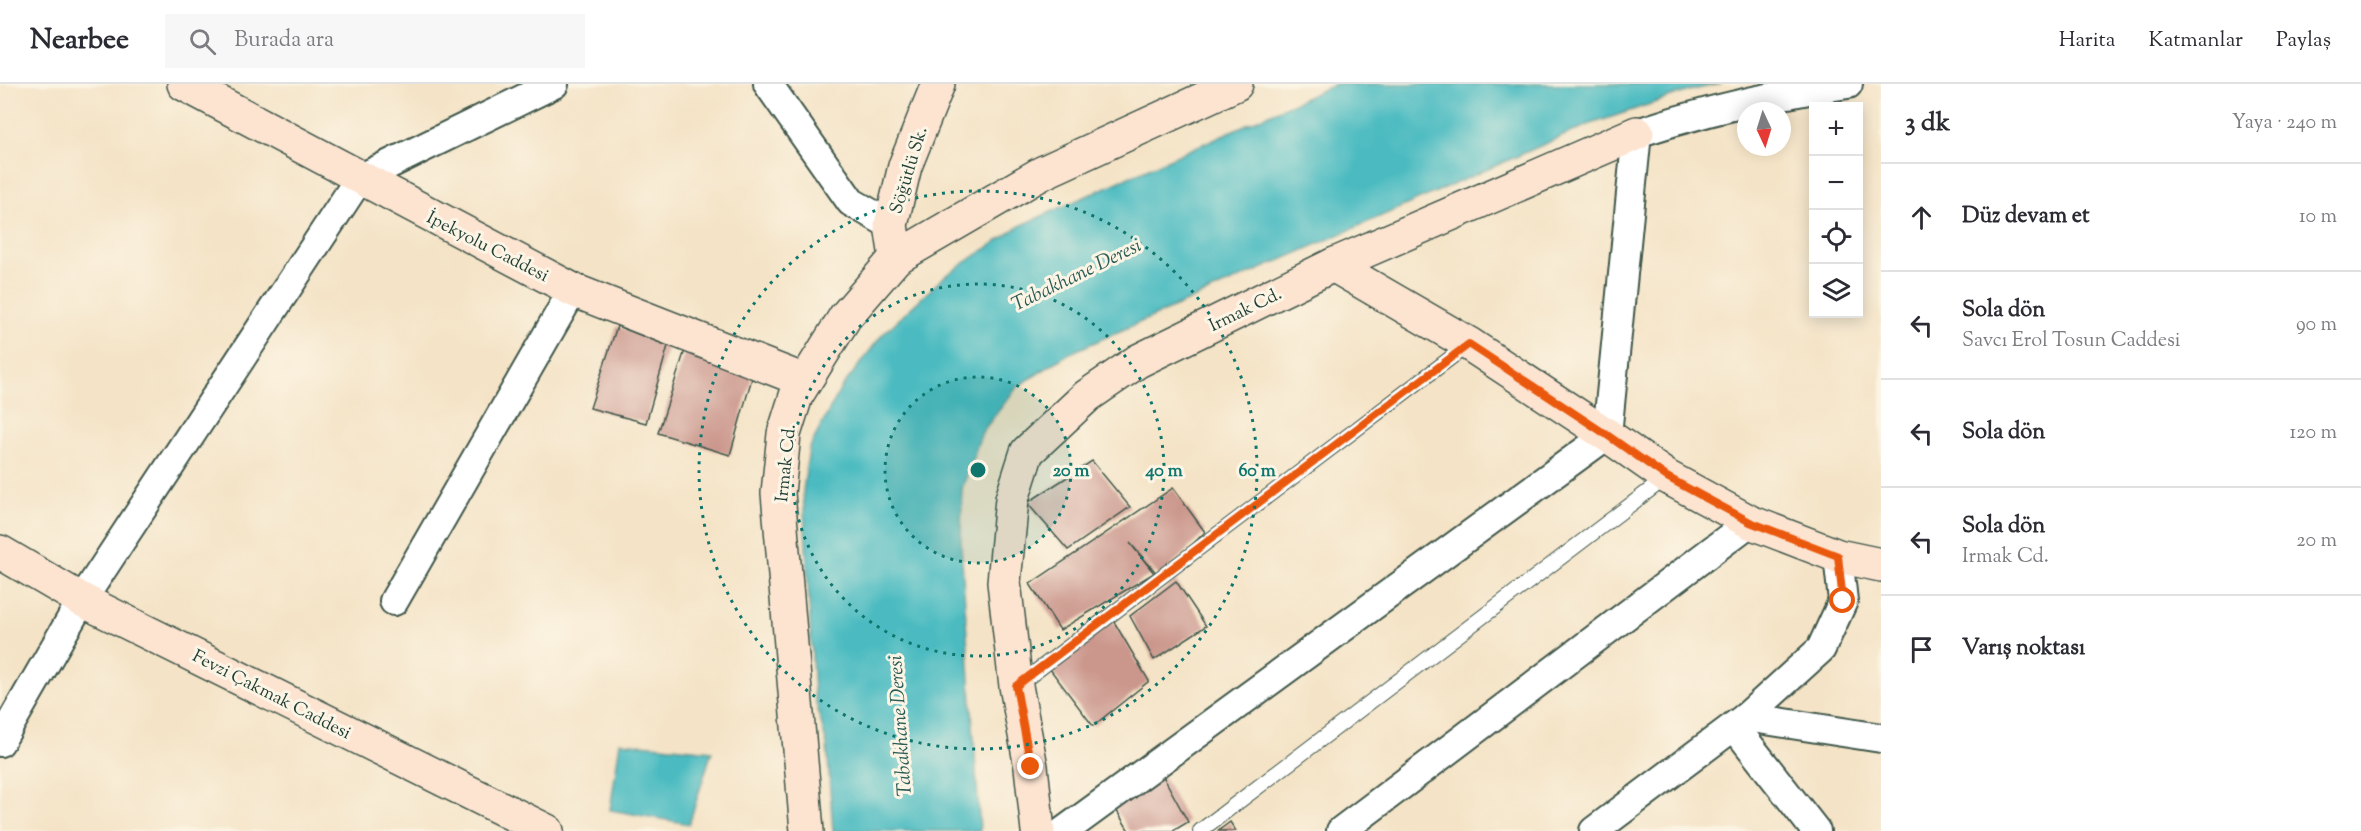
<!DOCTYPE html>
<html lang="tr">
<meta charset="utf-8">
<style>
body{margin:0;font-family:"Sorts Mill Goudy",serif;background:#f7f7f7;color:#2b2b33}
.controls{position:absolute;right:18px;top:18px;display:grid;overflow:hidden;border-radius:0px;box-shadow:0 3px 15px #0003}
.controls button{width:54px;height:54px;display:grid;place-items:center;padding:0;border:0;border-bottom:2px solid #e1e1e2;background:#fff;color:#2b2b33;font:30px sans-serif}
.compass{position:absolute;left:1737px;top:18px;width:54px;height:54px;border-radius:50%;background:#fff;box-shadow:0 3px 15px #0003;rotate:176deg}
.stop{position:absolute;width:18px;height:18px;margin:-14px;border:4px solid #ea580c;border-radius:50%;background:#fff}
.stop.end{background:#ea580c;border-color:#fff;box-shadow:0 2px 6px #0008}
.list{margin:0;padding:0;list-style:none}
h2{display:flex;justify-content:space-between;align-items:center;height:78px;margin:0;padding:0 24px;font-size:26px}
h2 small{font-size:20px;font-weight:400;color:#7c7c81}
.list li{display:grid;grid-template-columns:39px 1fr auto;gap:18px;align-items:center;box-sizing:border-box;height:108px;padding:0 24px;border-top:2px solid #e1e1e2}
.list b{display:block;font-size:22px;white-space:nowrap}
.list p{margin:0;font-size:20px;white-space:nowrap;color:#7c7c81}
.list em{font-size:20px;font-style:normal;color:#7c7c81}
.icon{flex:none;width:33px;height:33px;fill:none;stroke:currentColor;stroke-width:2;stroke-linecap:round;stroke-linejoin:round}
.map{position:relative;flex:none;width:1881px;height:747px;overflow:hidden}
header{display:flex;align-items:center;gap:36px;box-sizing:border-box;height:84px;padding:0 30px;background:#fff;border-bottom:2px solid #e1e1e2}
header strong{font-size:28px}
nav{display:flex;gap:33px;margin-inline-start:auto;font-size:21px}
.search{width:420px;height:54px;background:#f7f7f7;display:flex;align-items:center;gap:15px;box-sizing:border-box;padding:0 21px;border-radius:0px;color:#7c7c81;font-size:22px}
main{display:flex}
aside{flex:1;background:#fff}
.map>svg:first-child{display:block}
</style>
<header>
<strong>Nearbee</strong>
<div class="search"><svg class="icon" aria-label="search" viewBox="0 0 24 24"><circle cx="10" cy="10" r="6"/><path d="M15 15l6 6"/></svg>Burada ara</div>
<nav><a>Harita</a><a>Katmanlar</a><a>Paylaş</a></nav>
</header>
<main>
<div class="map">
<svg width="1881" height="747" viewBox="0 0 1881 747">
<rect width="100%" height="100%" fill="#fcf5e5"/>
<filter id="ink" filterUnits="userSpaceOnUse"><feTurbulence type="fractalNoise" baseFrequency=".0167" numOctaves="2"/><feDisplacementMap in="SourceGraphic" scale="12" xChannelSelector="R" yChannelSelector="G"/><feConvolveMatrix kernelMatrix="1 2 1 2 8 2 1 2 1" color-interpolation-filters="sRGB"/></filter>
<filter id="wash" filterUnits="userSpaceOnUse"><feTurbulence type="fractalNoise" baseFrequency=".008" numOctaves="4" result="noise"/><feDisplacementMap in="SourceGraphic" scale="24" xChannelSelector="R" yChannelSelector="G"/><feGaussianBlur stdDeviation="1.35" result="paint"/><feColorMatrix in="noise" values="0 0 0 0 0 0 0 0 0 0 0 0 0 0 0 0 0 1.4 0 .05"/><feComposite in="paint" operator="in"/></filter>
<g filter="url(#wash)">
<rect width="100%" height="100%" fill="#f4e3c6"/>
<g fill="#4cbbc1" stroke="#367c7a" stroke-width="1.5">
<polygon points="1336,0 1720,0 1692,6 1588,41 1068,270 1017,303 982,348 962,405 961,461 980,747 833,747 827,661 814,611 803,407 809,365 840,306 882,251 945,192 1020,142"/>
<polygon points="620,658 712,667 689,740 610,726"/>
</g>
<g id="blocks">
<g fill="#cb968c">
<polygon points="617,242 668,262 646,339 590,324"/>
<polygon points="686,263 752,294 730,371 658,349"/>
<polygon points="1092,377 1130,423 1068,466 1027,419"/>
<polygon points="1173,404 1205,448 1160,493 1130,459 1154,489 1060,546 1030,500"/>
<polygon points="1176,497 1206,542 1154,576 1130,532"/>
<polygon points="1110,531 1149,597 1093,642 1046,580"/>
<polygon points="1163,692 1188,738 1173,747 1129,747 1109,714"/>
<polygon points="1230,738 1236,747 1218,747"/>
</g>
</g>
</g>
<g filter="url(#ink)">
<use href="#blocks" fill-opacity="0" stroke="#3f564a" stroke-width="1.5"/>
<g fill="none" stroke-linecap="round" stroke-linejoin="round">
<defs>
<g id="lane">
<polyline points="1018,601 1469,260"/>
<polyline points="1200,747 1667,393"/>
</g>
<g id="street">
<polyline points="768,0 851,118 891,141"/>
<polyline points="394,517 573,206"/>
<polyline points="1746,633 1881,654"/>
<polyline points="1734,642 1816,747"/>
<polyline points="0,658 82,516 359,95 554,0"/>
<path d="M1064,747L1607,351L1637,49C1707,26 1776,10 1848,0"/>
<polyline points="1341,747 1750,438"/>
<polyline points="1594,747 1746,633 1821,565 1843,517 1838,472"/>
</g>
<g id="secondary">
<polyline points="184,0 573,206 805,297"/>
<polyline points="896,174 891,141 905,82 938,0"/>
<polyline points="1333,181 1469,260 1607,351 1667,393 1750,438 1838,472 1881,481"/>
<polyline points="0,468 82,516 547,747"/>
<polyline points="807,747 778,409 784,350 796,312 845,233 896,174 1042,89 1236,0"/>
<polyline points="1038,747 1031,683 1016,602 1004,498 1012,415 1027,368 1087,312 1138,277 1333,181 1637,49"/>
</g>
</defs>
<use href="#lane" stroke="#3f564a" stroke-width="16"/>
<use href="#street" stroke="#3f564a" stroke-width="32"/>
<use href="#secondary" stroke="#3f564a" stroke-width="36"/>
<use href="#lane" stroke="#fff" stroke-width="14"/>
<use href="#street" stroke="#fff" stroke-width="28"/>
<use href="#secondary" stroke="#fde4d1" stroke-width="33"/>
</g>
</g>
<g fill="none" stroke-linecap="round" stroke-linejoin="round" filter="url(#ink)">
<polyline stroke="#ea580c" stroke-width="8" points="1031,683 1016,602 1469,260 1607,351 1667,393 1750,438 1838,472 1843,517"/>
</g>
<circle cx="978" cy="386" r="93" fill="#0f766e" fill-opacity=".12"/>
<g fill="none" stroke="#0f766e" stroke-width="3" stroke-dasharray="3 6">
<circle cx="978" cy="386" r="93"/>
<circle cx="978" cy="386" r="186"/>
<circle cx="978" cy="386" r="279"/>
</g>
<g text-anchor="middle" stroke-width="6" stroke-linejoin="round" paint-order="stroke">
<g font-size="18" fill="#1f3d34" stroke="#fcf5e5">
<text transform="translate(908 86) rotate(-73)" y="6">Söğütlü Sk.</text>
<text transform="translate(488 162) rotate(27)" y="6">İpekyolu Caddesi</text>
<text transform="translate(1245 225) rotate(-26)" y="6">Irmak Cd.</text>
<text transform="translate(785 379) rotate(-84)" y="6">Irmak Cd.</text>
<text transform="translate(272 610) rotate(27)" y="6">Fevzi Çakmak Caddesi</text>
</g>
<g font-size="20" font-style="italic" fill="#2a5c57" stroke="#fcf5e5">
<text transform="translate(1076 190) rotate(-26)" y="7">Tabakhane Deresi</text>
<text transform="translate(899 642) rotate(-94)" y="7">Tabakhane Deresi</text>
</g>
</g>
<circle cx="978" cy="386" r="9" fill="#0f766e" stroke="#fcf5e5" stroke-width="3"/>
<g font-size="18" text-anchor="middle" font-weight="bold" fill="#0f766e" stroke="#fcf5e5" stroke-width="6" stroke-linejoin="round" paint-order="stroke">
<text x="1071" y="392">20 m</text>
<text x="1164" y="392">40 m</text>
<text x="1257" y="392">60 m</text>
</g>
</svg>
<div class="controls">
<button>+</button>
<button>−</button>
<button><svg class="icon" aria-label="locate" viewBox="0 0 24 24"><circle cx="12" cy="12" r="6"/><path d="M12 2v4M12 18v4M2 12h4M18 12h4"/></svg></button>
<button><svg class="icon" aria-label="layers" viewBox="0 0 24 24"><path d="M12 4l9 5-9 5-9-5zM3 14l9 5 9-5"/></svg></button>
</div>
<svg class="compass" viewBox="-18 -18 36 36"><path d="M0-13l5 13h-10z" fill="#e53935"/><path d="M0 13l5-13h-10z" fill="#7c7c81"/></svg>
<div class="stop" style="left:1843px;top:517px"></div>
<div class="stop end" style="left:1031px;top:683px"></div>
</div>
<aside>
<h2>3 dk<small>Yaya · 240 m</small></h2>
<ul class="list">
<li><svg class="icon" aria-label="ahead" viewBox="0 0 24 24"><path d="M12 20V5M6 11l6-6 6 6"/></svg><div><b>Düz devam et</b></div><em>10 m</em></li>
<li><svg class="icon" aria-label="left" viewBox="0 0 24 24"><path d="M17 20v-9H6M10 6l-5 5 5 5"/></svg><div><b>Sola dön</b><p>Savcı Erol Tosun Caddesi</p></div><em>90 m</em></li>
<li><svg class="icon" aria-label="left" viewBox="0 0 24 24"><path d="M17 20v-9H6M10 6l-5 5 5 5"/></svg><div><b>Sola dön</b></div><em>120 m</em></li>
<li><svg class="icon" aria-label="left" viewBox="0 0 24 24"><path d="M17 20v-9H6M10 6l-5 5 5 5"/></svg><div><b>Sola dön</b><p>Irmak Cd.</p></div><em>20 m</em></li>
<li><svg class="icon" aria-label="arrive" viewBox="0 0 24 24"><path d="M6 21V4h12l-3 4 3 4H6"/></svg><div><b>Varış noktası</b></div></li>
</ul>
</aside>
</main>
